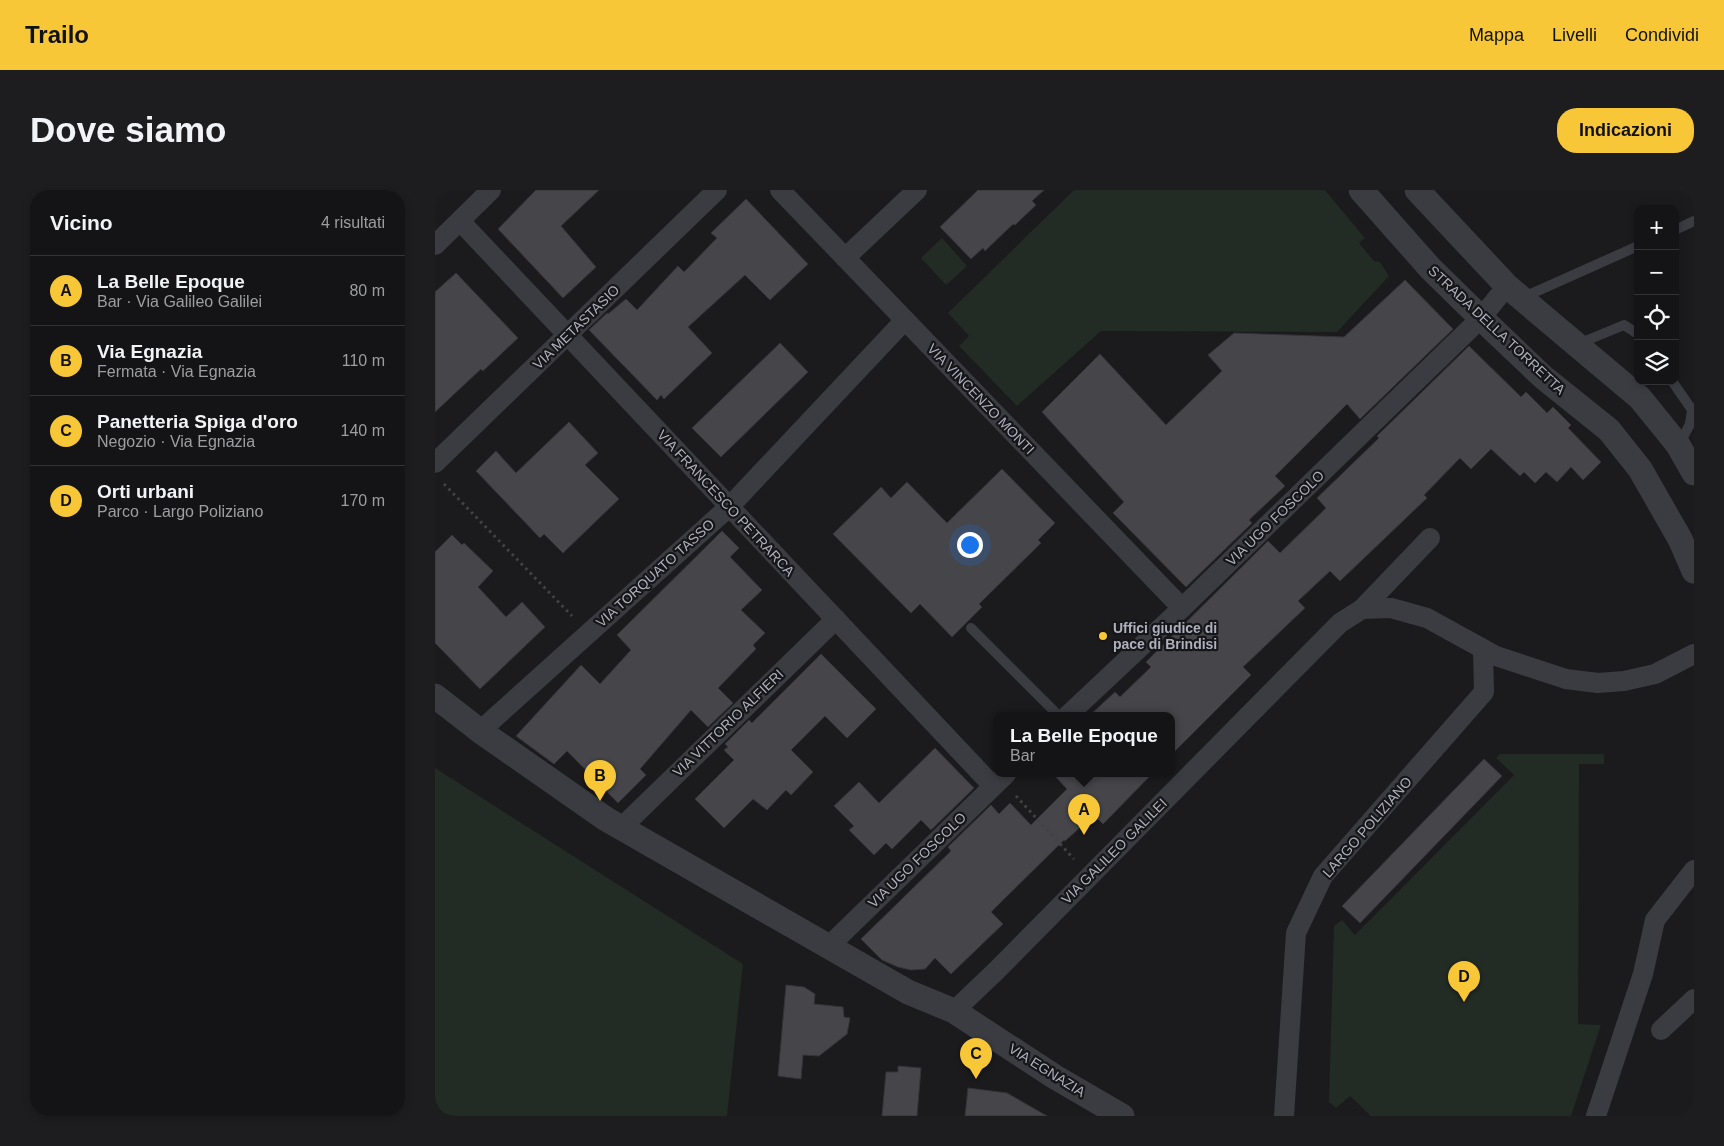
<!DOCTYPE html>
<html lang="it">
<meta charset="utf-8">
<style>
body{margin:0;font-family:Arial,sans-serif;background:#1d1d1f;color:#f1f3f6}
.controls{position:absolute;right:15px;top:15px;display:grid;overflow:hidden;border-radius:10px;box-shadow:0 2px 8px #0003}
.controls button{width:45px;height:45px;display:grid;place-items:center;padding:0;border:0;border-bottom:1px solid #333335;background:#141416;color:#f1f3f6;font:25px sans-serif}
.you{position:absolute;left:534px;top:354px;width:18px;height:18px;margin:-12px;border:4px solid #fff;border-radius:50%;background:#1a73e8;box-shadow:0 0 0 8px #1a73e833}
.badge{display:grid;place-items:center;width:32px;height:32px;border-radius:50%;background:#f7c738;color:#111;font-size:16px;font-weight:700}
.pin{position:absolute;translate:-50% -41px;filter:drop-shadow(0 1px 2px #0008)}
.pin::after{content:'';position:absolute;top:26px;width:18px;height:15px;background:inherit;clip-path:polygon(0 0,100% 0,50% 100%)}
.popup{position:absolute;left:558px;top:522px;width:182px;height:65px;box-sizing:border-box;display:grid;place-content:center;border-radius:10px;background:#141416;filter:drop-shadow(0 1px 4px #0005);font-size:16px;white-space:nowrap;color:#9d9ea1}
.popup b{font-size:19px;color:#f1f3f6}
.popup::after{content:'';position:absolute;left:50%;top:100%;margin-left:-10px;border:10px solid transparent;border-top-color:#141416}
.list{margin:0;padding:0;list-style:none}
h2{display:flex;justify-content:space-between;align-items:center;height:65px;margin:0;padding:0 20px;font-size:21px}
h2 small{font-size:16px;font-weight:400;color:#9d9ea1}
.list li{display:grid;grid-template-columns:32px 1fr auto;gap:15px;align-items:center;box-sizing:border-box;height:70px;padding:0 20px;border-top:1px solid #333335}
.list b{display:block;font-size:19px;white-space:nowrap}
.list p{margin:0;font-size:16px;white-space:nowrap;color:#9d9ea1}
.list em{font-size:16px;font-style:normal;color:#9d9ea1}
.icon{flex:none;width:28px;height:28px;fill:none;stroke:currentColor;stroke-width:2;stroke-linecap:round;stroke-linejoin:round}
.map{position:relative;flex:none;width:1259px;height:926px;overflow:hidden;border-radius:20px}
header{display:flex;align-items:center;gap:30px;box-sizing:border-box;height:70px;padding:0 25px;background:#f7c738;color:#111}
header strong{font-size:24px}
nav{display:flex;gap:28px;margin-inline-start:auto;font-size:18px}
.intro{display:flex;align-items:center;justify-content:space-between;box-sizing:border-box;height:120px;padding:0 30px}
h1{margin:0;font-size:35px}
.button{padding:12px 22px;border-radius:20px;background:#f7c738;color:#111;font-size:18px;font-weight:700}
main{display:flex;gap:30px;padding:0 30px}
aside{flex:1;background:#141416;border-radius:20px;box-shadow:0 2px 8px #0003}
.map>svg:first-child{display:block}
</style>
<header>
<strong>Trailo</strong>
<nav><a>Mappa</a><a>Livelli</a><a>Condividi</a></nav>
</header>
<div class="intro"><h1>Dove siamo</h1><a class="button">Indicazioni</a></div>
<main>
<aside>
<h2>Vicino<small>4 risultati</small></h2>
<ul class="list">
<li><span class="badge">A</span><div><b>La Belle Epoque</b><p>Bar · Via Galileo Galilei</p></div><em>80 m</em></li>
<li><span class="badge">B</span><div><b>Via Egnazia</b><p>Fermata · Via Egnazia</p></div><em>110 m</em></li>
<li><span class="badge">C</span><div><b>Panetteria Spiga d'oro</b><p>Negozio · Via Egnazia</p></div><em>140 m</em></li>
<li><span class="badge">D</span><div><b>Orti urbani</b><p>Parco · Largo Poliziano</p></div><em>170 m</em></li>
</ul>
</aside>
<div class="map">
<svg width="1259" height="926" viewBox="0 0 1259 926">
<rect width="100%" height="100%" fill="#1b1a1d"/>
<g fill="#222b24">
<polygon points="639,0 890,0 930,48 924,53 939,71 945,72 954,86 902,142 666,141 582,216 524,156 534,146 513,123"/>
<polygon points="507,48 532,76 511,95 486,68"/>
<polygon points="1065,564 1169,564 1169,574 1144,574 1143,834 1166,835 1136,926 936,926 915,906 901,918 894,912 899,736 907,730 920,745 1079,585 1061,568"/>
<polygon points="0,578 308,774 292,926 0,926"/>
</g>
<g fill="#45454a" stroke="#353439">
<polygon points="101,0 164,0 126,36 161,77 128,108 63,39"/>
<polygon points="543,0 609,0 597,11 601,15 580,35 578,34 550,61 548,58 536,69 505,37"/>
<polygon points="311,9 373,74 335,110 310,85 253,137 277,163 229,209 226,205 222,210 154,140 172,123 173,124 191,109 202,120 243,76 249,82 282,48 276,43"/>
<polygon points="21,83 83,148 48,181 46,179 0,222 0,102"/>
<polygon points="970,90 1018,139 925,229 912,214 840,286 850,296 814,330 817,333 751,397 678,323 689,312 607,222 665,164 731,235 787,181 773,165 799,143 909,147"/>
<polygon points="345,153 373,182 286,267 257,238"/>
<polygon points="1034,156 1086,207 1091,202 1112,223 1118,217 1136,235 1133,238 1166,272 1148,290 1136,277 1122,292 1111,282 1100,293 1089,282 1085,286 1056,259 1036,279 1025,268 989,305 992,308 905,391 895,381 863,411 870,418 808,477 816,485 736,565 736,526 654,526 680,502 685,507 716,477 711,472 833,351 845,363 891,318 882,308 944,248 942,246"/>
<polygon points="134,232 163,263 150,275 184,309 128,363 109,344 105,348 41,281 61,261 81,283"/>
<polygon points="567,279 620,333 603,350 606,353 544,414 547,417 517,447 485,414 476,423 398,344 446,297 456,308 472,292 512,333"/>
<polygon points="287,341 304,358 295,367 327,400 306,420 330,443 318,455 321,459 283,498 298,513 273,537 256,520 205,579 211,585 183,613 132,561 119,574 81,546 146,475 165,494 196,460 182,445"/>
<polygon points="17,345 27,355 29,353 58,381 43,397 71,427 87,412 110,437 45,499 0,453 0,362"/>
<polygon points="386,464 441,519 412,548 390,526 356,560 378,582 356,605 351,600 332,620 318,609 289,638 260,609 299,570 289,560 293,557 290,554 314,530 317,533"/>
<polygon points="500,558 539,598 496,640 486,630 457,659 451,653 439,665 414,640 419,636 399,616 424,592 444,613"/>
<polygon points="1049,569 1067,586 925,733 907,716"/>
<polygon points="618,584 717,584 668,634 659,625 630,651 629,650 556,722 568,734 516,784 500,768 490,779 476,780 463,777 447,770 426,749 516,661 513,657 556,615 564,624 575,613 596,635 632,599"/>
<polygon points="351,795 369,797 380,804 379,814 408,817 409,827 415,828 412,844 384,866 368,865 366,889 343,886"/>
<polygon points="463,876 486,878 482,926 447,926 451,882 463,882"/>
<polygon points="533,898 572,903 612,926 530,926"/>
</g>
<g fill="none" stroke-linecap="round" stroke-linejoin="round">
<g stroke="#414349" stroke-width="3" stroke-dasharray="2.5 4" stroke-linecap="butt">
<polyline points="9,294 137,426"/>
<polyline points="581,606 639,669"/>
</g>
<g stroke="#3b3c42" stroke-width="10">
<polyline points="1240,40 1259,31"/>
<polyline points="1087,108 1203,56"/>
<polyline points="1143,154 1189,135 1203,144"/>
<polyline points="1237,191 1257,220 1255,234 1244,255"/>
<polyline points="536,438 624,526"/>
</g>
<g stroke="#3b3c42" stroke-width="20">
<polyline points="345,0 747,418"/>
<polyline points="25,31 558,596"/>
<polyline points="0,55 56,0"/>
<polyline points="410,68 482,0"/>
<polyline points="0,273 282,0"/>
<polyline points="927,419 956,418 992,428 1061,466 1131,489 1163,493 1189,491 1220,484 1259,464"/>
<polyline points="632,526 747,418 1046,128 1072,96"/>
<polyline points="45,541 295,316 470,130"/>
<polyline points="186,638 401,429"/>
<polyline points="394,756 571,584"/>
<polyline points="519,821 561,781 905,433 927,419 995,348"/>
<polyline points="1226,840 1259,809"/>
<polyline points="849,926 861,743 888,686 1049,502 1048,459"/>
<polyline points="1161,926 1208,784 1220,730 1259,680"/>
</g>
<g stroke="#3b3c42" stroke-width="25">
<polyline points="926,0 995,78 1046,128 1108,187 1174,240 1205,279 1245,349 1259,381"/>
<polyline points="982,0 1072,96 1205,208 1243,255 1259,283"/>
<polyline points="0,506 45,541 171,629 473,802 519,821 620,887 687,926"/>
</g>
</g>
<circle fill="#f7c738" stroke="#161518" stroke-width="2" cx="668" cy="446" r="5"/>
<g text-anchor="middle" stroke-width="4.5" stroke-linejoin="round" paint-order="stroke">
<g font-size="14" fill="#adb0bd" stroke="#161518">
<text transform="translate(141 137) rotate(-44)" y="5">VIA METASTASIO</text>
<text transform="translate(1062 140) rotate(43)" y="5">STRADA DELLA TORRETTA</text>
<text transform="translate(546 209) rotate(46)" y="5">VIA VINCENZO MONTI</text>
<text transform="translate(291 313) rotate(47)" y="5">VIA FRANCESCO PETRARCA</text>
<text transform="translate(840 328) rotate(-44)" y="5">VIA UGO FOSCOLO</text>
<text transform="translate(220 383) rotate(-42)" y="5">VIA TORQUATO TASSO</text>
<text transform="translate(293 533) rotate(-44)" y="5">VIA VITTORIO ALFIERI</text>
<text transform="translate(932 637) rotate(-49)" y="5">LARGO POLIZIANO</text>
<text transform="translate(679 661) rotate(-45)" y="5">VIA GALILEO GALILEI</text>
<text transform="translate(482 670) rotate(-44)" y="5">VIA UGO FOSCOLO</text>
<text transform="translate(612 880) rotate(32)" y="5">VIA EGNAZIA</text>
</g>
<g font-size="14" font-weight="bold" fill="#adb0bd" stroke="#161518" text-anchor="start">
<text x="678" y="443">Uffici giudice di<tspan x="678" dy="16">pace di Brindisi</tspan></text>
</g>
</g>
</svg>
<div class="controls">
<button>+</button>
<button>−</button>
<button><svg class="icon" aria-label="locate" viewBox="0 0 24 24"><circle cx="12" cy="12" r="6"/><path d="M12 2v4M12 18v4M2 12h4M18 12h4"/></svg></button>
<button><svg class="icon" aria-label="layers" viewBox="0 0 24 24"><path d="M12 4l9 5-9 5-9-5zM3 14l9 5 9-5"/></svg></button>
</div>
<div class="you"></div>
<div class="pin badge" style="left:649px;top:645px">A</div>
<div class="popup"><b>La Belle Epoque</b>Bar</div>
<div class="pin badge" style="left:165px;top:611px">B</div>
<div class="pin badge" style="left:541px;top:889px">C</div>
<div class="pin badge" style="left:1029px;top:812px">D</div>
</div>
</main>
